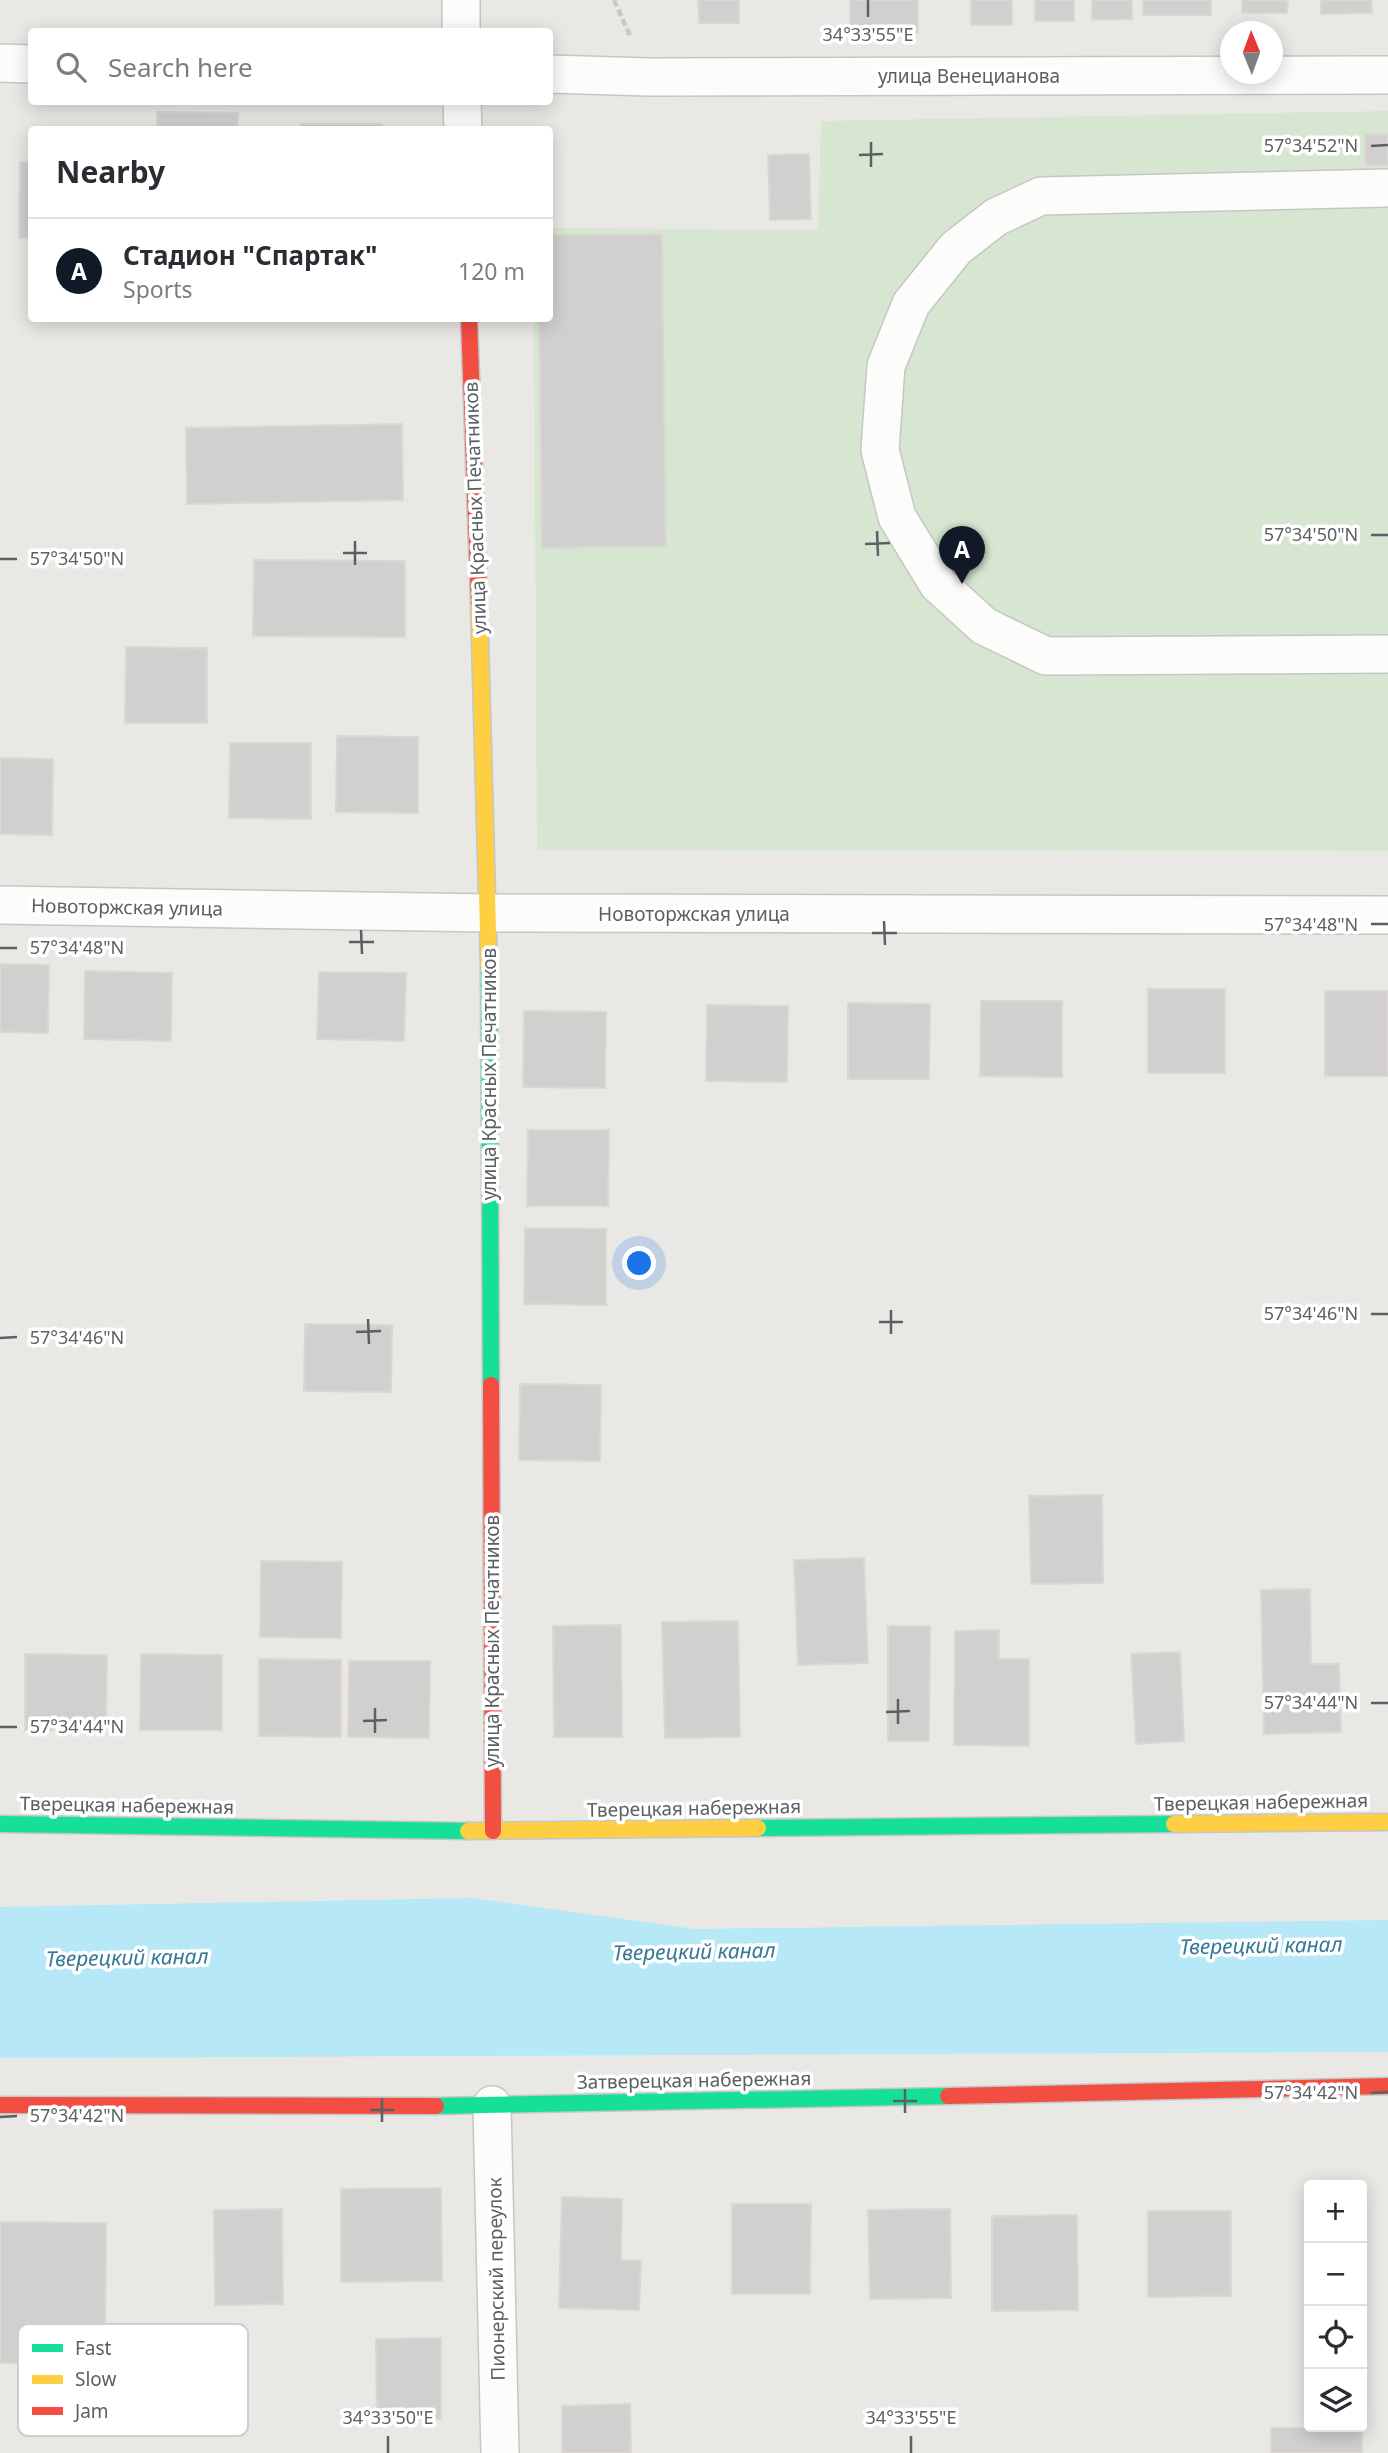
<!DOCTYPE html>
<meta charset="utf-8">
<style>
body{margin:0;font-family:"Noto Sans",sans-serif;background:#f7f7f7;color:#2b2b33}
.controls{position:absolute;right:21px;bottom:21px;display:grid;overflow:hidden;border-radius:7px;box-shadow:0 4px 18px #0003}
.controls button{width:63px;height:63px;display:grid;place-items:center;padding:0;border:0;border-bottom:2px solid #e1e1e2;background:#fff;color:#2b2b33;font:35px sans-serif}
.compass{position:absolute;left:1220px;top:21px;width:63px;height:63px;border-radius:50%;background:#fff;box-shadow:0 4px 18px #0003;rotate:359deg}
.you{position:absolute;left:640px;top:1264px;width:24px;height:24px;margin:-18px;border:5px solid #fff;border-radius:50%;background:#1a73e8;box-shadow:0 0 0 10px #1a73e833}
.badge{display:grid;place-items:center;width:46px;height:46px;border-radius:50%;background:#111827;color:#fff;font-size:23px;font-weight:700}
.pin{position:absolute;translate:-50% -58px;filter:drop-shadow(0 2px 4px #0008)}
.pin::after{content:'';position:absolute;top:37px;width:24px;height:21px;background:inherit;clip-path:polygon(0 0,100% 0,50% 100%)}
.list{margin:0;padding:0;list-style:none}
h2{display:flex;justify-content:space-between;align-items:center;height:91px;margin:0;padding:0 28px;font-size:30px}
h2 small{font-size:23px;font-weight:400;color:#7c7c81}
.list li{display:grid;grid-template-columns:46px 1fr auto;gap:21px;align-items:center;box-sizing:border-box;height:105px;padding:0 28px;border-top:2px solid #e1e1e2}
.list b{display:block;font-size:26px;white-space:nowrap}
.list p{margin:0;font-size:23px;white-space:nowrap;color:#7c7c81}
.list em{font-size:23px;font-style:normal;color:#7c7c81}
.icon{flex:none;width:38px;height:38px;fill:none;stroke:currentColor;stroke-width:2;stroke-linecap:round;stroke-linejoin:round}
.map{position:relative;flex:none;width:1388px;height:2453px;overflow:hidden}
.search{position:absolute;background:#fff;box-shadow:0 4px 18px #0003;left:28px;top:28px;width:525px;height:77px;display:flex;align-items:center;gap:18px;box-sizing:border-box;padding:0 24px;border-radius:7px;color:#7c7c81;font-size:26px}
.panel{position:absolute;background:#fff;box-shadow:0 4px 18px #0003;left:28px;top:126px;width:525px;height:196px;border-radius:7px}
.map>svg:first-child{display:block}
</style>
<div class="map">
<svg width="1388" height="2453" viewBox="0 0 1388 2453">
<rect width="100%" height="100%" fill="#eae8e5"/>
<polygon fill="#d6e6d0" points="1388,111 1388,851 537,850 534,319 550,318 550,228 818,230 821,121"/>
<polygon fill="#b7e8f7" points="472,1898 695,1929 1388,1920 1388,2052 0,2058 0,1907"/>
<g fill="#d2d0cf" stroke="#dad7d4" stroke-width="2">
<polygon points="698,0 739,0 739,23 699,23"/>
<rect x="850" y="0" width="68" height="32"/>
<rect x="971" y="0" width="41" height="25"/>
<rect x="1035" y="0" width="39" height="21"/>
<polygon points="1092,0 1132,0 1132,19 1092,20"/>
<rect x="1143" y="0" width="68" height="15"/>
<polygon points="1242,0 1288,0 1287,13 1242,13"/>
<polygon points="1321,0 1371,0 1372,13 1321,14"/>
<polygon points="157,112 238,113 238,130 157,130"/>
<rect x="301" y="124" width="81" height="6"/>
<rect x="1365" y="134" width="23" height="31"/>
<polygon points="809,154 811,219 770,220 768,155"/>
<polygon points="20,162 32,162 32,238 19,238"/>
<polygon points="662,234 666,546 542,548 539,318 550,318 550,235"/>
<polygon points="402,424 403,500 187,504 186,428"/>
<polygon points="254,560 405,561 405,637 253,636"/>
<polygon points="126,647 207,648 207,723 125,723"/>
<polygon points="337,736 418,737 418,813 336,812"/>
<polygon points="230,743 311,743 311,819 229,818"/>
<polygon points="0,758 53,759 52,835 0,834"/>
<polygon points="0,964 49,965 48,1033 0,1032"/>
<polygon points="85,971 172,973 171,1041 84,1039"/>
<polygon points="319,972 406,973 404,1041 317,1039"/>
<rect x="1148" y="989" width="77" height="84"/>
<rect x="1325" y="991" width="63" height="85"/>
<polygon points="981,1001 1062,1001 1062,1077 980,1076"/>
<polygon points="848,1003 930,1004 929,1079 848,1079"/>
<polygon points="707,1005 788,1006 787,1082 706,1081"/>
<polygon points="524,1011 606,1012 605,1088 523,1087"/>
<polygon points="528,1130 609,1130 608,1206 527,1206"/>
<polygon points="525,1228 606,1229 606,1305 524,1304"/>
<polygon points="305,1324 392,1325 391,1392 304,1391"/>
<polygon points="520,1384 601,1385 600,1461 519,1460"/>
<polygon points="1102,1495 1103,1583 1031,1584 1029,1496"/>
<polygon points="864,1558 868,1663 798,1665 794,1560"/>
<polygon points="261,1561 342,1562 341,1638 260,1637"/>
<polygon points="1310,1589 1311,1664 1339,1664 1341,1732 1264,1734 1261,1590"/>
<polygon points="738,1621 740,1737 665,1738 662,1622"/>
<polygon points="621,1625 622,1737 554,1737 553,1626"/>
<polygon points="888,1626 930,1626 929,1741 888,1741"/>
<polygon points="999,1630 999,1659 1029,1659 1029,1746 954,1745 955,1631"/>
<polygon points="1180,1652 1184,1741 1136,1744 1131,1654"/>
<polygon points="25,1654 107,1655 106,1731 25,1730"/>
<polygon points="141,1654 222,1655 222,1730 140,1730"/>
<polygon points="259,1659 341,1660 341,1737 259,1736"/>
<polygon points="349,1661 430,1661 429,1738 348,1737"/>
<polygon points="441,2188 442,2281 341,2282 341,2189"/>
<polygon points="562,2197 622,2199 621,2260 641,2261 639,2310 559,2308"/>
<polygon points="732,2204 811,2204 810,2294 732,2294"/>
<polygon points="282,2209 283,2304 215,2305 214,2210"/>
<polygon points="950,2209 951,2298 870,2299 868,2210"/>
<polygon points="1148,2211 1231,2211 1231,2296 1148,2297"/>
<polygon points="1077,2215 1078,2310 992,2311 992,2216"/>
<polygon points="0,2222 106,2223 105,2364 0,2363"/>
<polygon points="441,2338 441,2419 377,2419 376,2339"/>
<polygon points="630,2404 631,2453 562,2453 562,2406"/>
<rect x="1271" y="2428" width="91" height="25"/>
</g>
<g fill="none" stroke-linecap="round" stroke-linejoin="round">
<defs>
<g id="street">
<polyline points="461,32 461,0"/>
<polyline points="0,63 32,64"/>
<polyline points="550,74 648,77 1388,75"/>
<polyline points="462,102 463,130"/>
<polyline points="1388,188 1041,196 996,217 956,248 911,304 886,366 880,450 897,517 938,584 984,626 1046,656 1388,654"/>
<polyline points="0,905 489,913 1388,915"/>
<polyline points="492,2105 500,2453"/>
</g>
<g id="fast">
<polyline points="489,968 491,1385"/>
<polyline points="0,1824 468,1831"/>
<polyline points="758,1828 1174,1824"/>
<polyline points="436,2106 948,2096"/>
</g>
<g id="slow">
<polyline points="479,603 489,968"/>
<polyline points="1174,1824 1388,1822"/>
<polyline points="468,1831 758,1828"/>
</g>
<g id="jam">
<polyline points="469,318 479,603"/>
<polyline points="491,1385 493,1831"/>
<polyline points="948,2096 1388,2086"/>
<polyline points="0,2105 436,2106"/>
</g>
</defs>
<use href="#street" stroke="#c6c6c6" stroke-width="40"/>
<use href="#fast" stroke="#c5c6c6" stroke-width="19"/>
<use href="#slow" stroke="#c5c6c6" stroke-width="19"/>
<use href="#jam" stroke="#c5c6c6" stroke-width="19"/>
<polyline stroke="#c4cac6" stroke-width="4.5" stroke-dasharray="7 3.5" stroke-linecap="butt" points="614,0 631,38"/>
<use href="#street" stroke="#fcfcfb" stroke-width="37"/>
<use href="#fast" stroke="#16e098" stroke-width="16"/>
<use href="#slow" stroke="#ffcf43" stroke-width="16"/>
<use href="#jam" stroke="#f24e42" stroke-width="16"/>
</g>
<path fill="none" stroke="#5a6063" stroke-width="2.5" d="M868,0V17M871,142V167M1371,146L1388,145M859,155L883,154M877,531L878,556M1371,535H1388M355,541V565M865,544L890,543M343,553H367M0,559H17M884,921L885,945M1371,924H1388M361,930L362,954M872,933H897M349,942H374M0,948H17M891,1310V1334M1371,1314H1388M368,1319L369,1344M879,1322H903M356,1332L381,1331M0,1338L17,1337M898,1699V1724M1371,1703H1388M375,1708V1733M886,1712L910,1711M363,1721L387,1720M0,1727H17M905,2089V2113M1371,2093L1388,2092M382,2098V2122M893,2101H917M370,2110H394M0,2117L17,2116M388,2436V2453M911,2436V2453"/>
<g text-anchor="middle" stroke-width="7" stroke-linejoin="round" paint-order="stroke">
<g font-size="19" fill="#5a6063" stroke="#fff">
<text x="969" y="83">улица Венецианова</text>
<text transform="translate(475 508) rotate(-92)" y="7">улица Красных Печатников</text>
<text transform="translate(127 907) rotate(1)" y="7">Новоторжская улица</text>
<text x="694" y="921">Новоторжская улица</text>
<text transform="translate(489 1074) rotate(-90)" y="7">улица Красных Печатников</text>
<text transform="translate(492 1641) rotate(-90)" y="7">улица Красных Печатников</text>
<text transform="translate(1261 1802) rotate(-1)" y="7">Тверецкая набережная</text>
<text transform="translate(127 1805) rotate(1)" y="7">Тверецкая набережная</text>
<text transform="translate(694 1808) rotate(-1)" y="7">Тверецкая набережная</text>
<text transform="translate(694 2080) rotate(-1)" y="7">Затверецкая набережная</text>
<text transform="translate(496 2279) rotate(-91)" y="7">Пионерский переулок</text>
</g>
<g font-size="21" font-style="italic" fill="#367896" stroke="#fff">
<text transform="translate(1261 1946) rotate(-1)" y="7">Тверецкий канал</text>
<text transform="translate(694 1952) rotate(-1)" y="7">Тверецкий канал</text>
<text transform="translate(127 1958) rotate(-1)" y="7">Тверецкий канал</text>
</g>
</g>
<rect x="18" y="2324" width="230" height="112" rx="10" fill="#fff" stroke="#cecfd0" stroke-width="2"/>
<rect x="32" y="2344" width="31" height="8" fill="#16e098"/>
<rect x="32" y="2375" width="31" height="9" fill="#ffcf43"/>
<rect x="32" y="2407" width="31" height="8" fill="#f24e42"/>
<g font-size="19" fill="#5a6063">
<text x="75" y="2355">Fast</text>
<text x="75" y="2386">Slow</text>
<text x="75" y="2418">Jam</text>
</g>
<g font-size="18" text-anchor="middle" fill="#5a6063" stroke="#fff" stroke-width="7" stroke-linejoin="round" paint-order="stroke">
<text x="868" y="41">34°33'55"E</text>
<text x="1311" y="152">57°34'52"N</text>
<text x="1311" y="541">57°34'50"N</text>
<text x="77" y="565">57°34'50"N</text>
<text x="1311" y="931">57°34'48"N</text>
<text x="77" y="954">57°34'48"N</text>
<text x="1311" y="1320">57°34'46"N</text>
<text x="77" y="1344">57°34'46"N</text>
<text x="1311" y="1709">57°34'44"N</text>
<text x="77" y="1733">57°34'44"N</text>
<text x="1311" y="2099">57°34'42"N</text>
<text x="77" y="2122">57°34'42"N</text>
<text x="388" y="2424">34°33'50"E</text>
<text x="911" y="2424">34°33'55"E</text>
</g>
</svg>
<div class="controls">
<button>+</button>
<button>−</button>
<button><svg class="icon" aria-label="locate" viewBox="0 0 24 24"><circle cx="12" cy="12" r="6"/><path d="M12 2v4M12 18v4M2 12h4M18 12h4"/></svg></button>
<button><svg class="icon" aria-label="layers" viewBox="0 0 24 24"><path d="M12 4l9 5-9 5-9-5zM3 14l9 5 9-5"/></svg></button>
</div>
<svg class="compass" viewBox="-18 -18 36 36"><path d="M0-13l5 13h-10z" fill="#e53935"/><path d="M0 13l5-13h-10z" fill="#7c7c81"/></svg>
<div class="you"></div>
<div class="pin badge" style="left:962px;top:584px">A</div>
<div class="search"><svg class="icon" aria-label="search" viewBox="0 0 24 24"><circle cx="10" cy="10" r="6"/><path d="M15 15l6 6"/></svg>Search here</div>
<section class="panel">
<h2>Nearby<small></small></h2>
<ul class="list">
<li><span class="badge">A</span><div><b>Стадион &quot;Спартак&quot;</b><p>Sports</p></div><em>120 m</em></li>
</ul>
</section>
</div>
